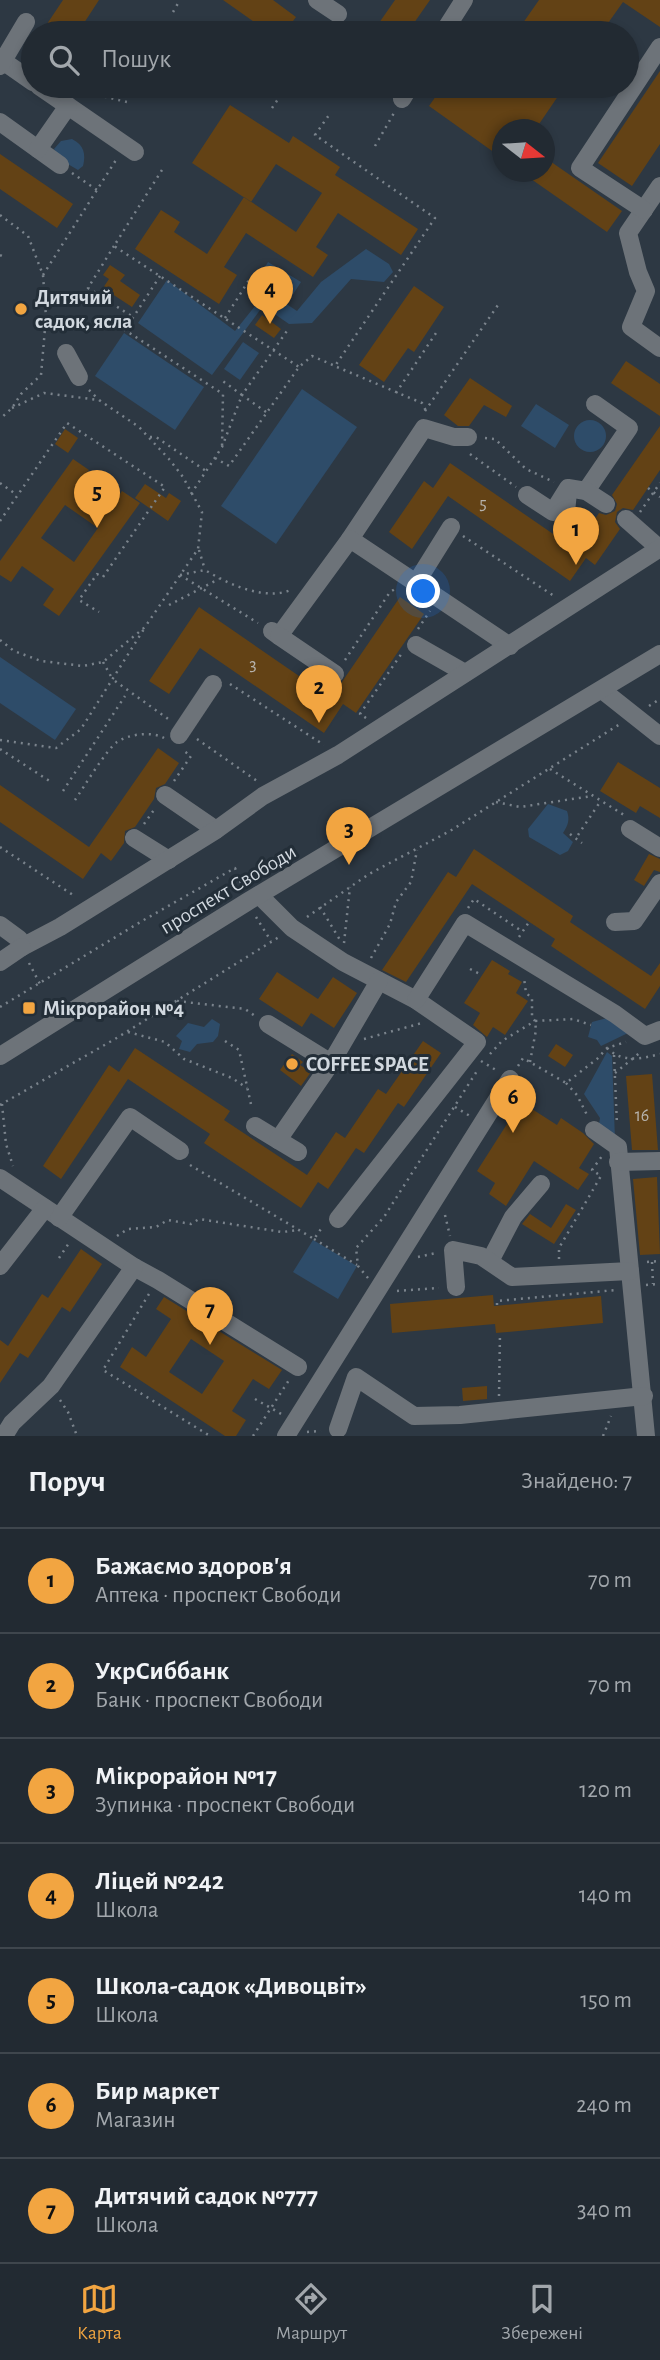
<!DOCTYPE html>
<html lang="uk">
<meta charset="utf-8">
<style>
body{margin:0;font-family:"Alegreya Sans",sans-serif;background:#2e363e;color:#f1f3f6}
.compass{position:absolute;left:492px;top:119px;width:63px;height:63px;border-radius:50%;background:#222a32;box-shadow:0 4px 10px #0003;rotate:107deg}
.you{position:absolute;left:424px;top:592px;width:24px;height:24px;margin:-18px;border:5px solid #fff;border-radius:50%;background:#1a73e8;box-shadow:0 0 0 10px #1a73e833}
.badge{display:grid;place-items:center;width:46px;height:46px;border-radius:50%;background:#f2a541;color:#111;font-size:23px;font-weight:700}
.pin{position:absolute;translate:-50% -58px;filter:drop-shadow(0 2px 4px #0008)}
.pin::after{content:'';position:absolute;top:37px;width:24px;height:21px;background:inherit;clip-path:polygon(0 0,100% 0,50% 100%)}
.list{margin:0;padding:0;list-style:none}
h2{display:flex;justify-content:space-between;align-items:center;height:91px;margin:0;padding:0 28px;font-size:30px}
h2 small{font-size:23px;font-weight:400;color:#a2a7ac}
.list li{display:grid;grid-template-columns:46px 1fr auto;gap:21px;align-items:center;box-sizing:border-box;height:105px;padding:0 28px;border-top:2px solid #3f464d}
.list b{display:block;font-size:26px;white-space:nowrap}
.list p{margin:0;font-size:23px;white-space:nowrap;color:#a2a7ac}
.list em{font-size:23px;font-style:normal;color:#a2a7ac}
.icon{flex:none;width:38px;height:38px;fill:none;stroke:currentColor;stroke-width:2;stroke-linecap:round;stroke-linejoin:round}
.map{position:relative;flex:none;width:660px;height:1436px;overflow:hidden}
.search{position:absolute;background:#222a32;box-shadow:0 4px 10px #0003;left:21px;right:21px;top:21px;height:77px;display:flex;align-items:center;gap:18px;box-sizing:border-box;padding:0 24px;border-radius:38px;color:#a2a7ac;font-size:26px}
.sheet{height:826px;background:#222a32}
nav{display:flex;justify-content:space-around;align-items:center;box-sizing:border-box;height:98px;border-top:2px solid #3f464d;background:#222a32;font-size:19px;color:#a2a7ac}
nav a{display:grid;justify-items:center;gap:4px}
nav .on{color:#f2a541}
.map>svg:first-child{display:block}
</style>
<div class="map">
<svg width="660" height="1436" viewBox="0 0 660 1436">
<rect width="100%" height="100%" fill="#2d3843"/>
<g fill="#2e4c69">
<path d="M72,139C84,145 86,154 83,166L78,170L61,160L54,149L61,141Z"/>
<polygon points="366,249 389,264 393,272 384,282 351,279 312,323 289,324 263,306 212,375 138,323 167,280 235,331 267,291 297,311 321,282"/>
<polygon points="268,262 301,282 290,299 258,279"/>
<polygon points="124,333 204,387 175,430 95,376"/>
<polygon points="243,342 259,353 240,380 224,369"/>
<polygon points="302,389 357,427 276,544 221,506"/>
<polygon points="536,404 569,425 555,448 521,426"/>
<circle cx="590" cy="436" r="16"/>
<polygon points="0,657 76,709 55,740 0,703"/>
<path d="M548,804L567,811C570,820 568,825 563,833L573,842L568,851L560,855L529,837L528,829Z"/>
<polygon points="607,1018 628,1033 601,1046 597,1040 588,1037 592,1022"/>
<polygon points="212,1019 220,1024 218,1036 213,1042 197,1044 190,1052 179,1049 182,1041 176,1036 188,1023 204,1027"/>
<polygon points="607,1052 612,1056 615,1140 599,1124 600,1118 584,1094"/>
<polygon points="313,1240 357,1266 338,1299 293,1272"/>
</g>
<g fill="#634215" fill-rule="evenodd">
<polygon points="63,0 99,0 84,23 99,33 41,33"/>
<polygon points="223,0 273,0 296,17 284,33 270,33"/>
<polygon points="395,0 430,0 407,33 372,33"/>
<polygon points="539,0 660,0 660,27 623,2 601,33 516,33"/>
<polygon points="660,71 660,144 632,186 598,163"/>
<polygon points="443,86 565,86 535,130 502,130 502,158 429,106"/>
<polygon points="230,105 289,143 293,136 340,167 335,175 418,229 401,255 338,213 316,247 328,255 313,277 246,233 224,267 237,275 219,304 135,249 161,210 180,222 174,232 207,254 244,197 296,232 322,193 276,164 251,202 192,163"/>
<polygon points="0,154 73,204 57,228 0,189"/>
<polygon points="544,157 622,211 607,232 521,172 544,172"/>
<polygon points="110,265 125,275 120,281 140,295 132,307 103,288 109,279 103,275"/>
<polygon points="414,286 444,307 414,352 408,348 384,382 359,365"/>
<polygon points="262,315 281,329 274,338 255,325"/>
<polygon points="626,361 660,384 660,416 611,383"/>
<polygon points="470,378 512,406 506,417 484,405 469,426 458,426 444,415"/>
<polygon points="660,426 660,470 633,510 623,508 617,512 615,522 620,529 595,565 586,558 570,581 448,496 412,549 389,532 424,481 433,488 450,463 575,549 599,513 606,515 615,511 617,504 612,495"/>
<polygon points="65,429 78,438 68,453 55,444"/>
<path d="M73,459L89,470L79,483L111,506L122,491L140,503L59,616L43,605L54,589L22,566L11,582L0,575V561ZM65,505L98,528L74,562L41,538Z"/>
<polygon points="145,484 166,498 169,493 181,501 168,521 135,498"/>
<polygon points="400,597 424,614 356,713 343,704 324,733 200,648 169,694 149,681 199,607 331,698"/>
<polygon points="158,748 179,763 165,784 156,788 154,799 135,827 125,831 124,843 111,861 101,853 83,879 0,822 0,785 89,847"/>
<polygon points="618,762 660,788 660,818 640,806 636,813 600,791"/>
<polygon points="474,849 573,916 570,922 651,976 660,963 660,986 645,1009 551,946 555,939 472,884 406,982 382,970 448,872 456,877"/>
<polygon points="649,854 660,859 660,872 654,870 644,886 634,880"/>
<polygon points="492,960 510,971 508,974 522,982 516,993 528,1001 505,1035 493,1027 487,1037 473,1025 480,1013 464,1003"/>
<polygon points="277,972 318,999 333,977 357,993 334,1028 311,1013 302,1027 259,999"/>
<polygon points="423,1041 441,1053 404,1107 398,1103 364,1153 356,1148 328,1189 318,1182 301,1208 204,1143 210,1134 128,1079 61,1179 43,1166 109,1065 119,1072 135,1048 230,1111 224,1120 307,1175 336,1132 345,1138 378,1089 386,1094"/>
<polygon points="556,1044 573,1055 565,1067 548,1056"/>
<polygon points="292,1054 303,1062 300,1065 311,1072 301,1086 280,1070"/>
<polygon points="652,1074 658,1150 632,1150 626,1076"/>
<polygon points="521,1102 557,1125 561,1118 583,1133 594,1144 579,1168 589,1174 578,1190 534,1161 506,1206 489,1194 495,1183 477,1171"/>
<polygon points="657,1177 660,1254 640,1255 633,1179"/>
<polygon points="566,1204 576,1210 554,1244 522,1224 530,1214 551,1228"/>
<polygon points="81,1249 102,1264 70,1312 62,1307 28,1358 20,1353 0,1383 0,1340 8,1346 42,1294 48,1298"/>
<polygon points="493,1295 494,1306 601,1296 603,1323 496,1333 495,1324 392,1333 390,1304"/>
<path d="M164,1297L282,1370L269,1389L253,1379L232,1411L246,1420L236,1436H225L120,1367L132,1347L146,1357L171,1319L156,1309ZM191,1339L224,1361L202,1394L169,1372Z"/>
<polygon points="487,1386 487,1399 463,1401 462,1388"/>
</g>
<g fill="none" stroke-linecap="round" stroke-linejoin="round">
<g stroke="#7a838c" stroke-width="2.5" stroke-dasharray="2 5" stroke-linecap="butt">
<polyline points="173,12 180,0"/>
<polyline points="86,97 89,93 127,102"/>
<polyline points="272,108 287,86"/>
<polyline points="375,146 394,113"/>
<polyline points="162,170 114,246 299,367"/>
<polyline points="72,173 97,190"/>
<polyline points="0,215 28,236 43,275 46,317 41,375 21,394 12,408 0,419"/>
<polyline points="114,246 88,288 133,317"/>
<polyline points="0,255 4,257"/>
<polyline points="43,275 116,160"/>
<polyline points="160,276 125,330 223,394 222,447"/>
<polyline points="225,318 251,277"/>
<polyline points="337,367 422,403 426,411"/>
<polyline points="89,390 99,400"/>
<polyline points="396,393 436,333"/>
<polyline points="425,411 498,305"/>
<polyline points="266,412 242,395 289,328"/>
<polyline points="150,437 156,437 206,471"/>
<polyline points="485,438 495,439 526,469 554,482"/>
<polyline points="470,454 516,487"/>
<polyline points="215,458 229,466 299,367 312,356 335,366 435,218 315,135 329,115"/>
<polyline points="0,483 17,495"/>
<polyline points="648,488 660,497"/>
<polyline points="191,494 222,447 242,395 220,379"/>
<polyline points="640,512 660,483"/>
<polyline points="0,521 67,423 165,487 103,577 97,574 79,600 99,612"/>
<polyline points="463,536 554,596"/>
<polyline points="199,550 205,570"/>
<path d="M180,575L205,570C228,584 266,602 293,589"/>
<polyline points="180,575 258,623"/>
<polyline points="169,605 219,579"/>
<polyline points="418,629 430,611"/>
<polyline points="0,640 14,651 41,661 83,666 103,662 145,627 198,549 202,512 183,477 169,459 139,427 99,400 44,393 12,408"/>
<polyline points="345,660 390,592 395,589"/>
<polyline points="103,662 113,680"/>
<polyline points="115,681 171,721"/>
<polyline points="230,684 324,745"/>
<polyline points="649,706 660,699"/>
<polyline points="366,718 360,714 402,653"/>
<polyline points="197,739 257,781"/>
<polyline points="0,740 56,748 81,729 144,629"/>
<polyline points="0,749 51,782"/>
<polyline points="550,769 624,815"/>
<polyline points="174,781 191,756 184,751"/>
<polyline points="63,791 125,696"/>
<path d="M75,800C84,787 106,750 117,742C129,734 152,731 164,738"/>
<polyline points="496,802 520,807 592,796"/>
<polyline points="144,824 156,807"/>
<polyline points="570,834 582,843"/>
<polyline points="578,835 600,802"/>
<polyline points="0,847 76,897"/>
<polyline points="320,907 340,940"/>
<polyline points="468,908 474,899 523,932"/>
<polyline points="256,917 271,941"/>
<polyline points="307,917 369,874 450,831 620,724"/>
<polyline points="519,937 529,922"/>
<polyline points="344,943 350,887"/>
<polyline points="371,958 390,924 396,902 411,882 417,850"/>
<polyline points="29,963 40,984"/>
<polyline points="470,969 482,975"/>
<polyline points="177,1001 245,1009 255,1016"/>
<polyline points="0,1007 142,921 235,868 242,886"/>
<polyline points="128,1032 165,1042 184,1059 232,1078 247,1088"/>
<polyline points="364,1039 422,1023"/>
<polyline points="225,1041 239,1050 252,1109"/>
<path d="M607,1048C622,1063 641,1059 660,1054"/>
<polyline points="490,1054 502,1041 535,1021 532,1017 532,998 526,993 524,978"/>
<polyline points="614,1055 617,1125"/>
<polyline points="481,1061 496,1070"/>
<polyline points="530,1062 536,1030 535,1021 573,1019 591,1025"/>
<polyline points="518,1066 523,1058 566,1083 597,1059 607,1048 626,1042"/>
<polyline points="615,1073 642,1051"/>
<polyline points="566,1083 577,1095 587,1115"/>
<polyline points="2,1104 6,1144 13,1166"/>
<polyline points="0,1105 115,1039 279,937"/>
<polyline points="455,1107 470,1116"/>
<polyline points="190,1165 314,1239 323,1226"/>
<polyline points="445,1215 450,1236"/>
<polyline points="117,1236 128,1229 156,1227 168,1220 191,1224 199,1219 282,1232 299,1230"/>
<polyline points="314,1239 357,1265"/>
<polyline points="418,1257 436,1253"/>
<polyline points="59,1258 69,1243"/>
<polyline points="559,1259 559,1248 601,1176 592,1170 602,1156"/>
<polyline points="647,1262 660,1261"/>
<polyline points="652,1262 653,1284"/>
<polyline points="368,1278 358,1266 356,1248 384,1217 477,1071"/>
<polyline points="646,1285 660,1284"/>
<polyline points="397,1291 439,1288"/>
<polyline points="149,1294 103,1370 210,1436"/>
<polyline points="497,1305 497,1301 616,1290"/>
<polyline points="499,1396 500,1333"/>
<polyline points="255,1399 283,1415"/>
<polyline points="60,1400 68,1412 77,1436"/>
<polyline points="307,1432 321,1431"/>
<polyline points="253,1436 289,1380"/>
<polyline points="603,1436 611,1416"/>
</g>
<g stroke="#6d7379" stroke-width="18">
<polyline points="317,0 338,14"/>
<polyline points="443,33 464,0"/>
<polyline points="0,59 33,82"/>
<polyline points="0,66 26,22"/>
<polyline points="39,86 135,152"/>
<polyline points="402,99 410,86"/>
<polyline points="0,122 60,165"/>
<polyline points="38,149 68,106"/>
<polyline points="660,186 628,233 638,272 646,291 631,327 660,348"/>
<polyline points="644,210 580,168 660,47"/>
<polyline points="66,353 79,377"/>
<polyline points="586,491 629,428 595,404"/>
<polyline points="568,492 566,512 572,525"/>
<polyline points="527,495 553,512 568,488 586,491 606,504"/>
<polyline points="626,519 660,549"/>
<polyline points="451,527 416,583 510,646"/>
<polyline points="350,539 424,428 454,437 468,437"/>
<polyline points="272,631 279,636 350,539 416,583"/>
<polyline points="279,636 335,674"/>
<polyline points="416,645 465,673"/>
<polyline points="602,690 660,736"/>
<polyline points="179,735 213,684"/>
<polyline points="165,795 216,830"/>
<polyline points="630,829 660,848"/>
<polyline points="134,838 169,860"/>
<polyline points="259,895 292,928 343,962 416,1000 477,1042 338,1219"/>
<polyline points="615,922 634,921 660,883"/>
<polyline points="0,925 19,939 22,947 60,927 216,830 263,796 338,755 660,548"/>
<polyline points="0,962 22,947"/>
<polyline points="416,1000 465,923 615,1014 645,1036 660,1030"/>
<polyline points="268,1024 331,1063"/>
<polyline points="0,1056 247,902 660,654"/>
<polyline points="255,1126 278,1140"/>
<polyline points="594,1130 618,1147 646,1436"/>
<polyline points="298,1152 278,1140 331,1063 379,981"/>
<polyline points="618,1162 660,1161"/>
<polyline points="0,1178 134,1267 158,1280 298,1367"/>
<polyline points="59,1218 130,1117 180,1151"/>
<polyline points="490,1261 513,1217 541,1184"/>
<polyline points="0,1266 45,1208"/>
<polyline points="456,1287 453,1250 481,1256 512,1277 630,1271"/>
<polyline points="338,1429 356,1377 414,1416 460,1415 644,1396"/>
<polyline points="4,1436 12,1423 51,1386 134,1267"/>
<polyline points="286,1436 510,1079"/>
</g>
</g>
<g fill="#f2a541" stroke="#232e38" stroke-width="2.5">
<circle cx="21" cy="309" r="7"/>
<rect x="22" y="1001" width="14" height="14" rx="3.5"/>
<circle cx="292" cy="1064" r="7"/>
</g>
<g text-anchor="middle" stroke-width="6" stroke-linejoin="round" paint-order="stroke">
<g font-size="18" fill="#b6b2ac">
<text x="483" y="509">5</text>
<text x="253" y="670">3</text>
<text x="642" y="1121">16</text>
</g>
<g font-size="21" font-weight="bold" fill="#d1d8df" stroke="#232e38" text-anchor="start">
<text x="35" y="304">Дитячий<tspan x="35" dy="24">садок, ясла</tspan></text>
<text x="43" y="1015">Мікрорайон №4</text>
<text x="306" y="1071">COFFEE SPACE</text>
</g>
<g font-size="21" fill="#d1d8df" stroke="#232e38">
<text transform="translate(228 889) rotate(-31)" y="7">проспект Свободи</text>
</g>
</g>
</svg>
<svg class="compass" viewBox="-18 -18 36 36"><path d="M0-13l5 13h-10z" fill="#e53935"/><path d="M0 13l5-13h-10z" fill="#a2a7ac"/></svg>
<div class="you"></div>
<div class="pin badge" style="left:576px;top:565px">1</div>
<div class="pin badge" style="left:319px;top:723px">2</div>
<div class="pin badge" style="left:349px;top:865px">3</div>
<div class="pin badge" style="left:270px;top:324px">4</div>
<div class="pin badge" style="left:97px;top:528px">5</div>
<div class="pin badge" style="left:513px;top:1133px">6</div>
<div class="pin badge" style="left:210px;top:1345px">7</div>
<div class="search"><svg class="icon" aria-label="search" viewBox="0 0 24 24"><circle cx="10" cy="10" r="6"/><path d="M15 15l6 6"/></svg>Пошук</div>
</div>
<section class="sheet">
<h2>Поруч<small>Знайдено: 7</small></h2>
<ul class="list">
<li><span class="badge">1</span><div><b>Бажаємо здоров'я</b><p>Аптека · проспект Свободи</p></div><em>70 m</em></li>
<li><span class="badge">2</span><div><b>УкрСиббанк</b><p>Банк · проспект Свободи</p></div><em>70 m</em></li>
<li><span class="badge">3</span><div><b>Мікрорайон №17</b><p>Зупинка · проспект Свободи</p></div><em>120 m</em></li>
<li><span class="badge">4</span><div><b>Ліцей №242</b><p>Школа</p></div><em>140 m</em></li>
<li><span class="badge">5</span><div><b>Школа-садок «Дивоцвіт»</b><p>Школа</p></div><em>150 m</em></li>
<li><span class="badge">6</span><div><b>Бир маркет</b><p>Магазин</p></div><em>240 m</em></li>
<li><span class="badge">7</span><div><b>Дитячий садок №777</b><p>Школа</p></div><em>340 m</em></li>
</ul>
</section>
<nav>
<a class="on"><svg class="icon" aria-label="map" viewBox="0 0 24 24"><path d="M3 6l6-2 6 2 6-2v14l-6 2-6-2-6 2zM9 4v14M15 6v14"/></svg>Карта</a>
<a><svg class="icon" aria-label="directions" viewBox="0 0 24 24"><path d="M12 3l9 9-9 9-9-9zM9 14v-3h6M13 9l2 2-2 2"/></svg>Маршрут</a>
<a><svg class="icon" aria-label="saved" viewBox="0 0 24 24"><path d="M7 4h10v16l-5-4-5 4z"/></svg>Збережені</a>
</nav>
